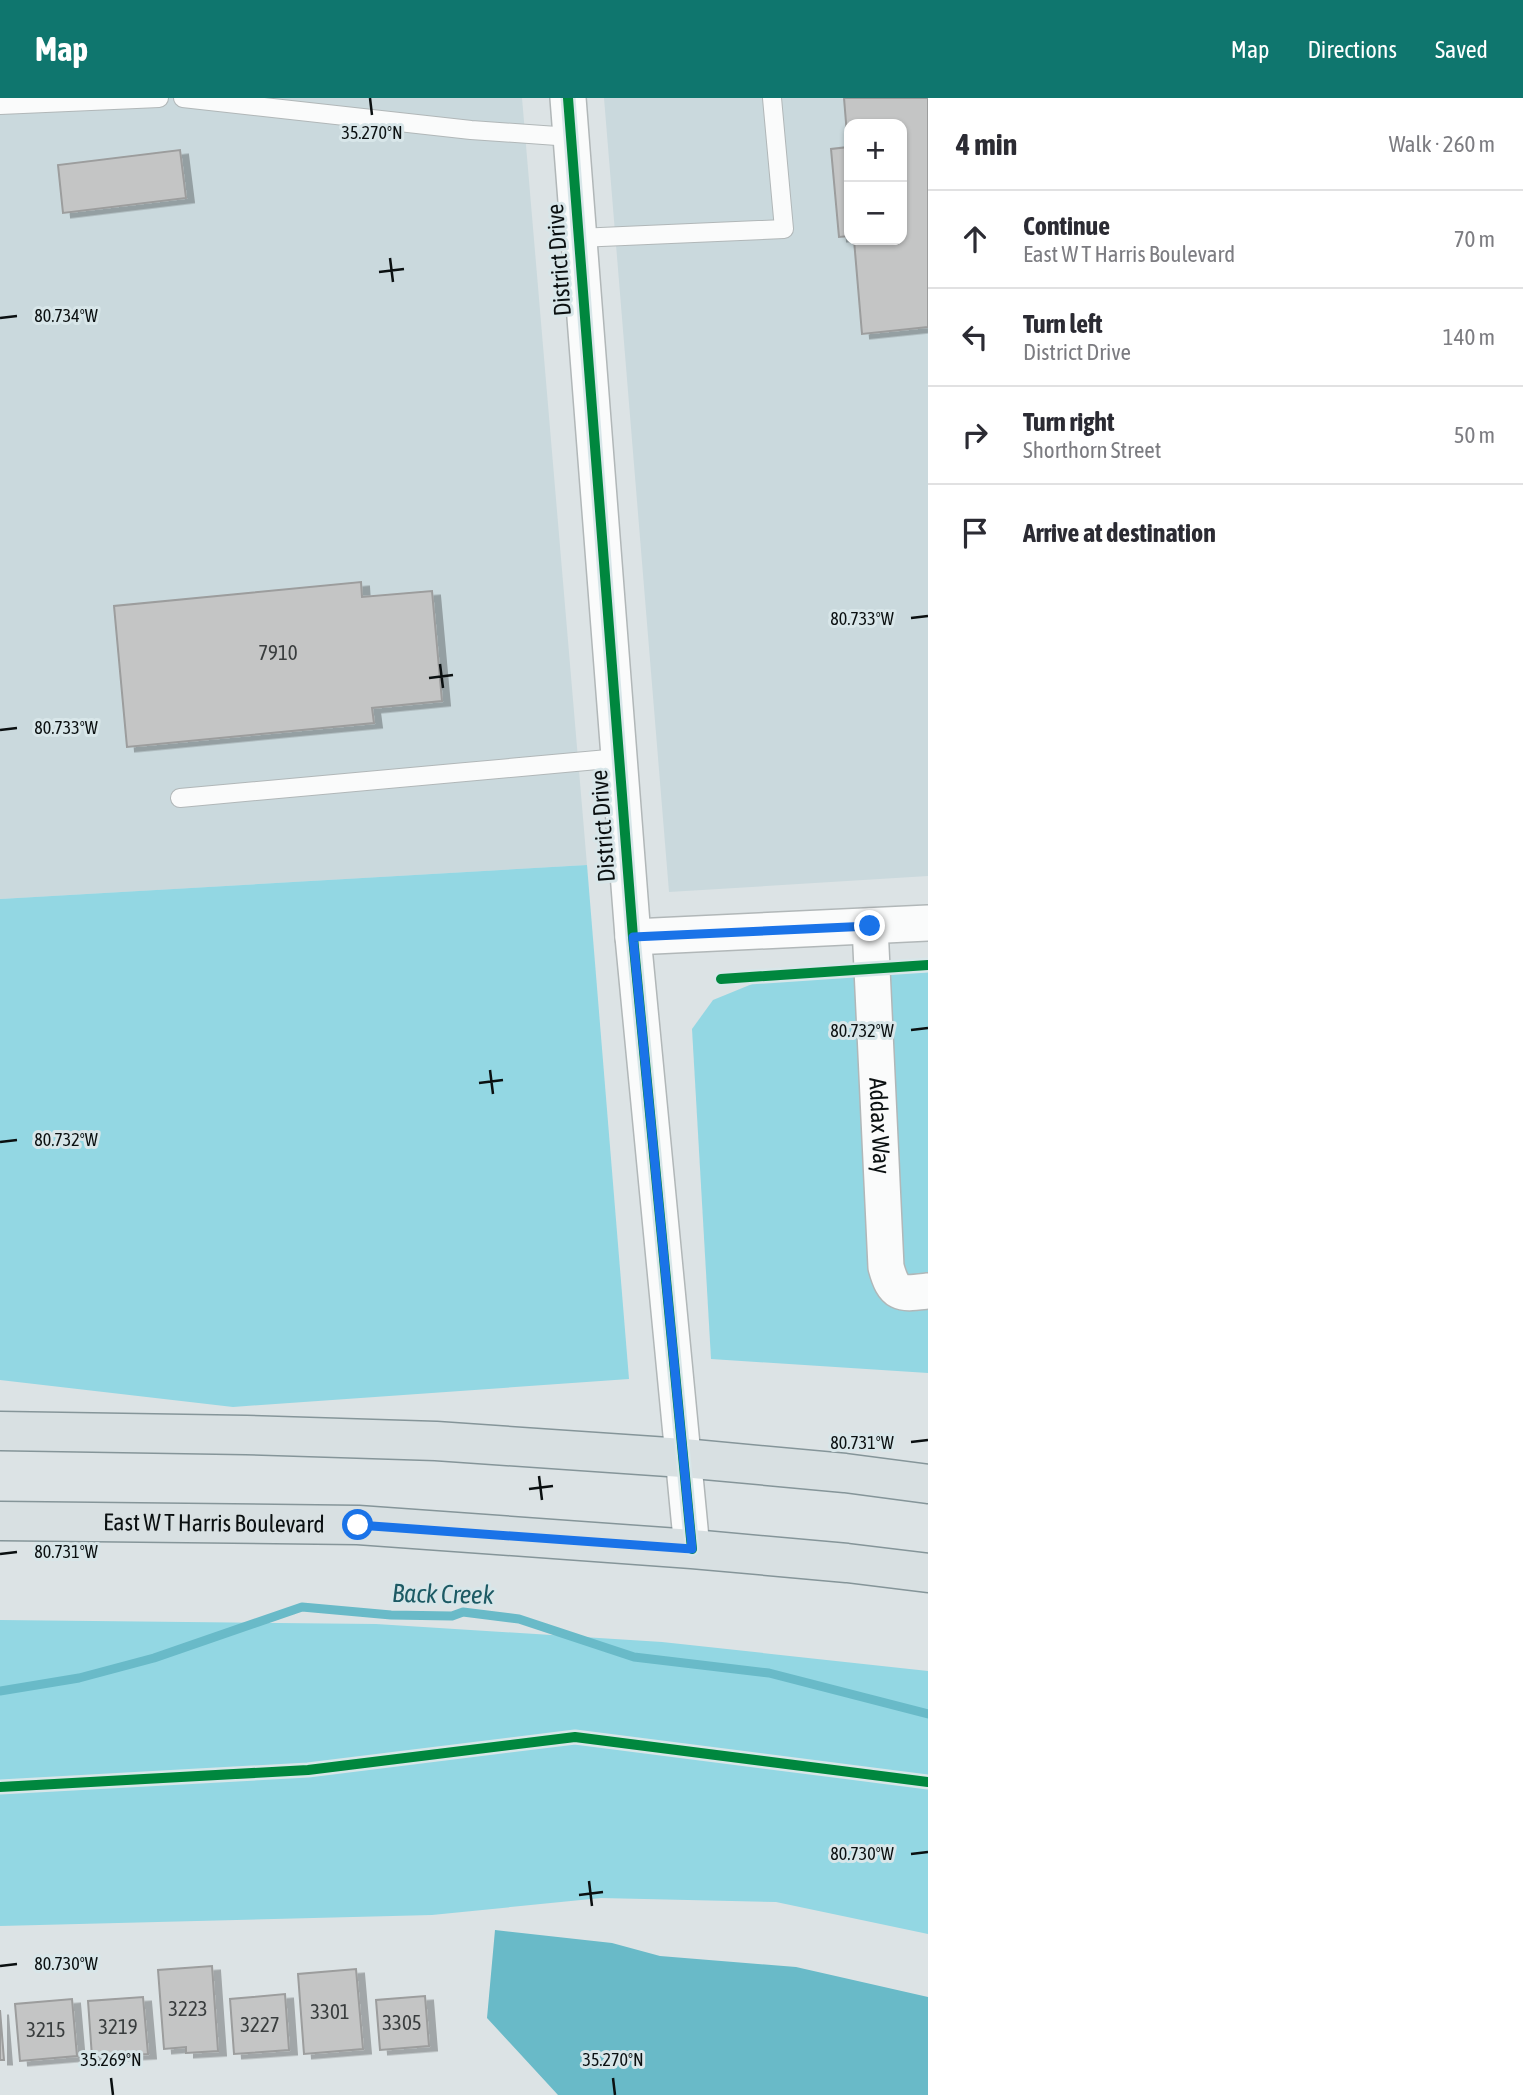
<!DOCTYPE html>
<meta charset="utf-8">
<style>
body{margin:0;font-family:"Asap Condensed",sans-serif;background:#f2f2f3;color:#2b2b33}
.controls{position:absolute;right:21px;top:21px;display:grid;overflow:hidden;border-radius:14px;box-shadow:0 2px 5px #0004}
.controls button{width:63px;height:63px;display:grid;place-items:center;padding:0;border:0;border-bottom:2px solid #e1e1e2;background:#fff;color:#2b2b33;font:35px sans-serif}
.stop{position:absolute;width:21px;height:21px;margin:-16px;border:5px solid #1a73e8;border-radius:50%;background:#fff}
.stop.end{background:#1a73e8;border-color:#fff;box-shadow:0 2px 7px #0008}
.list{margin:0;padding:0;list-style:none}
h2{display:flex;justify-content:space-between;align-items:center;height:91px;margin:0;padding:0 28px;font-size:30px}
h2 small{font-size:23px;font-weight:400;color:#7c7c81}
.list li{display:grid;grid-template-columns:46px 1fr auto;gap:21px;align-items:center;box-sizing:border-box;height:98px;padding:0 28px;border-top:2px solid #e1e1e2}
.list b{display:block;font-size:26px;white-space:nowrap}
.list p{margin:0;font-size:23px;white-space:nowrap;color:#7c7c81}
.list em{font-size:23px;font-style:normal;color:#7c7c81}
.icon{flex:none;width:38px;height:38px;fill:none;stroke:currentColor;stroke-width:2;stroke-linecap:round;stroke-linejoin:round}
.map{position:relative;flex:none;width:928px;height:1997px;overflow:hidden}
header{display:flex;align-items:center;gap:42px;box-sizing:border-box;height:98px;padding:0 35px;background:#0f766e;color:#fff}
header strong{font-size:33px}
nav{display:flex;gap:38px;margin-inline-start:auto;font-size:24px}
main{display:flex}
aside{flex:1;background:#fff}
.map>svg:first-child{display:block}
</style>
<header>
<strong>Map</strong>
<nav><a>Map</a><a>Directions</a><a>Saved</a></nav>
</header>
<main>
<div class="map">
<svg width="928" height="1997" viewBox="0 0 928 1997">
<defs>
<filter id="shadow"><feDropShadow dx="8" dy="4.5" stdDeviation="0" flood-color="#0004"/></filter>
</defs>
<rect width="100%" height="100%" fill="#dce3e5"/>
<g fill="#cad9dd" fill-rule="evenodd">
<polygon points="0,0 522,0 587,767 0,801"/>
<path d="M604,0H928V778L669,794ZM849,26H902V142H849Z"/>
</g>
<g fill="#93d7e3">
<polygon points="587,767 629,1281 233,1309 0,1282 0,801"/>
<polygon points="928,874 928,1275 711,1261 692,931 713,902 757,884"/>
<polygon points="0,1522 376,1526 662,1544 928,1573 928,1836 776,1804 601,1800 432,1817 0,1828"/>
</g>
<polygon fill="#69bac8" points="495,1832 612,1845 660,1858 796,1869 928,1899 928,1997 558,1997 487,1920"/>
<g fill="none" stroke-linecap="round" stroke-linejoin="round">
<polyline stroke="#69bac8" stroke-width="9" points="0,1593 79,1580 154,1560 302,1509 391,1517 452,1518 463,1514 519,1521 634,1559 769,1575 928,1616"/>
</g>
<g fill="#c4c5c5" stroke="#9c9d9d" stroke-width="2" filter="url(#shadow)">
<polygon points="844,0 928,0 928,229 862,236 854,142 902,142 902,26 849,26 849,138 839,139 831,51 848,49"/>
<polygon points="180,52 186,100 63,115 58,67"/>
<polygon points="361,484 362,499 432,493 442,603 372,610 374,625 127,649 114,508"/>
<polygon points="212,1868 218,1953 186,1955 186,1949 164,1951 158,1872"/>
<polygon points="356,1871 363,1951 304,1956 298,1876"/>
<polygon points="285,1896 289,1952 234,1956 230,1901"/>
<polygon points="425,1898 429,1948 380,1952 376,1902"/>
<polygon points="143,1899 148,1956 92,1959 88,1903"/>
<polygon points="72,1901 77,1958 20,1963 15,1906"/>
<polygon points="0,1912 4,1962 0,1962"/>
</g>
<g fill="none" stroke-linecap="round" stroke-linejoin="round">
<defs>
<g id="service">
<polyline points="183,0 471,32 571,39"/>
<polyline points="0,7 159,0"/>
<polyline points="578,140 784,131 772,0"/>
<polyline points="180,700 619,660"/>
</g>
<g id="minor">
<polyline points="568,0 633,839 692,1451"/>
<path id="s1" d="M870,828L886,1169C894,1198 901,1196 928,1193"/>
<polyline points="633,839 928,825"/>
</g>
<g id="primary">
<polyline points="0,1333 246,1337 436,1343 683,1360 845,1375 928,1386"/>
<path id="s2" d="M0,1423L358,1427L692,1451L847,1465L928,1475"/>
</g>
</defs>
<use href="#service" stroke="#b1b7b8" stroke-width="20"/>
<use href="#minor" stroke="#b1b7b8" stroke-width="38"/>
<use href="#primary" stroke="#859599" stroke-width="41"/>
<use href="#service" stroke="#fafbfb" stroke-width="18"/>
<use href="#minor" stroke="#fafbfb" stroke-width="35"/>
<use href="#primary" stroke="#d8e0e2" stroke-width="38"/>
<defs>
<g id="cycleway">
<polyline points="568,0 633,839 692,1451"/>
<polyline points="721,881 928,867"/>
<polyline points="0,1689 308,1672 575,1639 928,1684"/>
</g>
</defs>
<use href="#cycleway" stroke="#d8e6e9" stroke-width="15"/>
<use href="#cycleway" stroke="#00873e" stroke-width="10"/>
</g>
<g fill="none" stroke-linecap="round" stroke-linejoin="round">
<polyline stroke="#1a73e8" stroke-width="9" points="358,1427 692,1451 633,839 870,828"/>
</g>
<path fill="none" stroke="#0b1011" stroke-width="2.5" d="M370,0L372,17M390,160L393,184M379,174L404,171M0,220L17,218M911,520L928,518M440,566L443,590M429,580L453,577M0,632L17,630M911,932L928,930M490,972L493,996M479,985L503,982M0,1044L17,1042M911,1344L928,1342M539,1378L542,1402M529,1391L553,1388M0,1456L17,1454M911,1756L928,1754M589,1783L592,1808M579,1797L603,1794M0,1868L17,1866M111,1980L113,1997M613,1980L615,1997"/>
<g text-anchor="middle" stroke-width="6" stroke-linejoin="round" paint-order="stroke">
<g font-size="21" fill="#393d3e">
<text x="278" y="562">7910</text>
<text x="188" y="1918">3223</text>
<text x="330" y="1921">3301</text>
<text x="402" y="1932">3305</text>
<text x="260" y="1934">3227</text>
<text x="118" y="1936">3219</text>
<text x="46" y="1939">3215</text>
</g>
<g font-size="24" fill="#0b1011" stroke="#d8e6e9">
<text transform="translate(559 162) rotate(-94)" y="8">District Drive</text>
<text transform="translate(603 728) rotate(-94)" y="8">District Drive</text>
<text dy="8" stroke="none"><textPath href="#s1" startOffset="200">Addax Way</textPath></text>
<text dy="8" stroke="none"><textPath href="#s2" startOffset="214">East W T Harris Boulevard</textPath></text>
</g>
<g font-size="26" font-style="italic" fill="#1d5a64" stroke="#d8e6e9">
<text transform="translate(443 1496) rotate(1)" y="9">Back Creek</text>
</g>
</g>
<g font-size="18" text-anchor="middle" fill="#0b1011" stroke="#d8e6e9" stroke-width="6" stroke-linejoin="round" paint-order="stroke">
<text x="372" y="41">35.270°N</text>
<text x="66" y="224">80.734°W</text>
<text x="862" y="527">80.733°W</text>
<text x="66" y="636">80.733°W</text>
<text x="862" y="939">80.732°W</text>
<text x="66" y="1048">80.732°W</text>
<text x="862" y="1351">80.731°W</text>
<text x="66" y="1460">80.731°W</text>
<text x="862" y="1762">80.730°W</text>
<text x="66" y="1872">80.730°W</text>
<text x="111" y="1968">35.269°N</text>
<text x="613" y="1968">35.270°N</text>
</g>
</svg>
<div class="controls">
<button>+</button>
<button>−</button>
</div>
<div class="stop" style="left:358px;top:1427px"></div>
<div class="stop end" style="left:870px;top:828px"></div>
</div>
<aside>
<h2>4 min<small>Walk · 260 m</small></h2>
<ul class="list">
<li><svg class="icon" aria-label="ahead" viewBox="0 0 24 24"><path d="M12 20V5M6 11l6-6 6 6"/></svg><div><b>Continue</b><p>East W T Harris Boulevard</p></div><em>70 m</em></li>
<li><svg class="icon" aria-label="left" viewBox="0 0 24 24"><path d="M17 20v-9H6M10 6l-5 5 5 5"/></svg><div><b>Turn left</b><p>District Drive</p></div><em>140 m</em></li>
<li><svg class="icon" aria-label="right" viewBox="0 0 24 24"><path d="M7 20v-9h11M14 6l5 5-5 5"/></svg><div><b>Turn right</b><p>Shorthorn Street</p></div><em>50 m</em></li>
<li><svg class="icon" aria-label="arrive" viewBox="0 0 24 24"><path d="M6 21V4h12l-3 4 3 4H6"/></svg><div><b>Arrive at destination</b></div></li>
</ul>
</aside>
</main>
